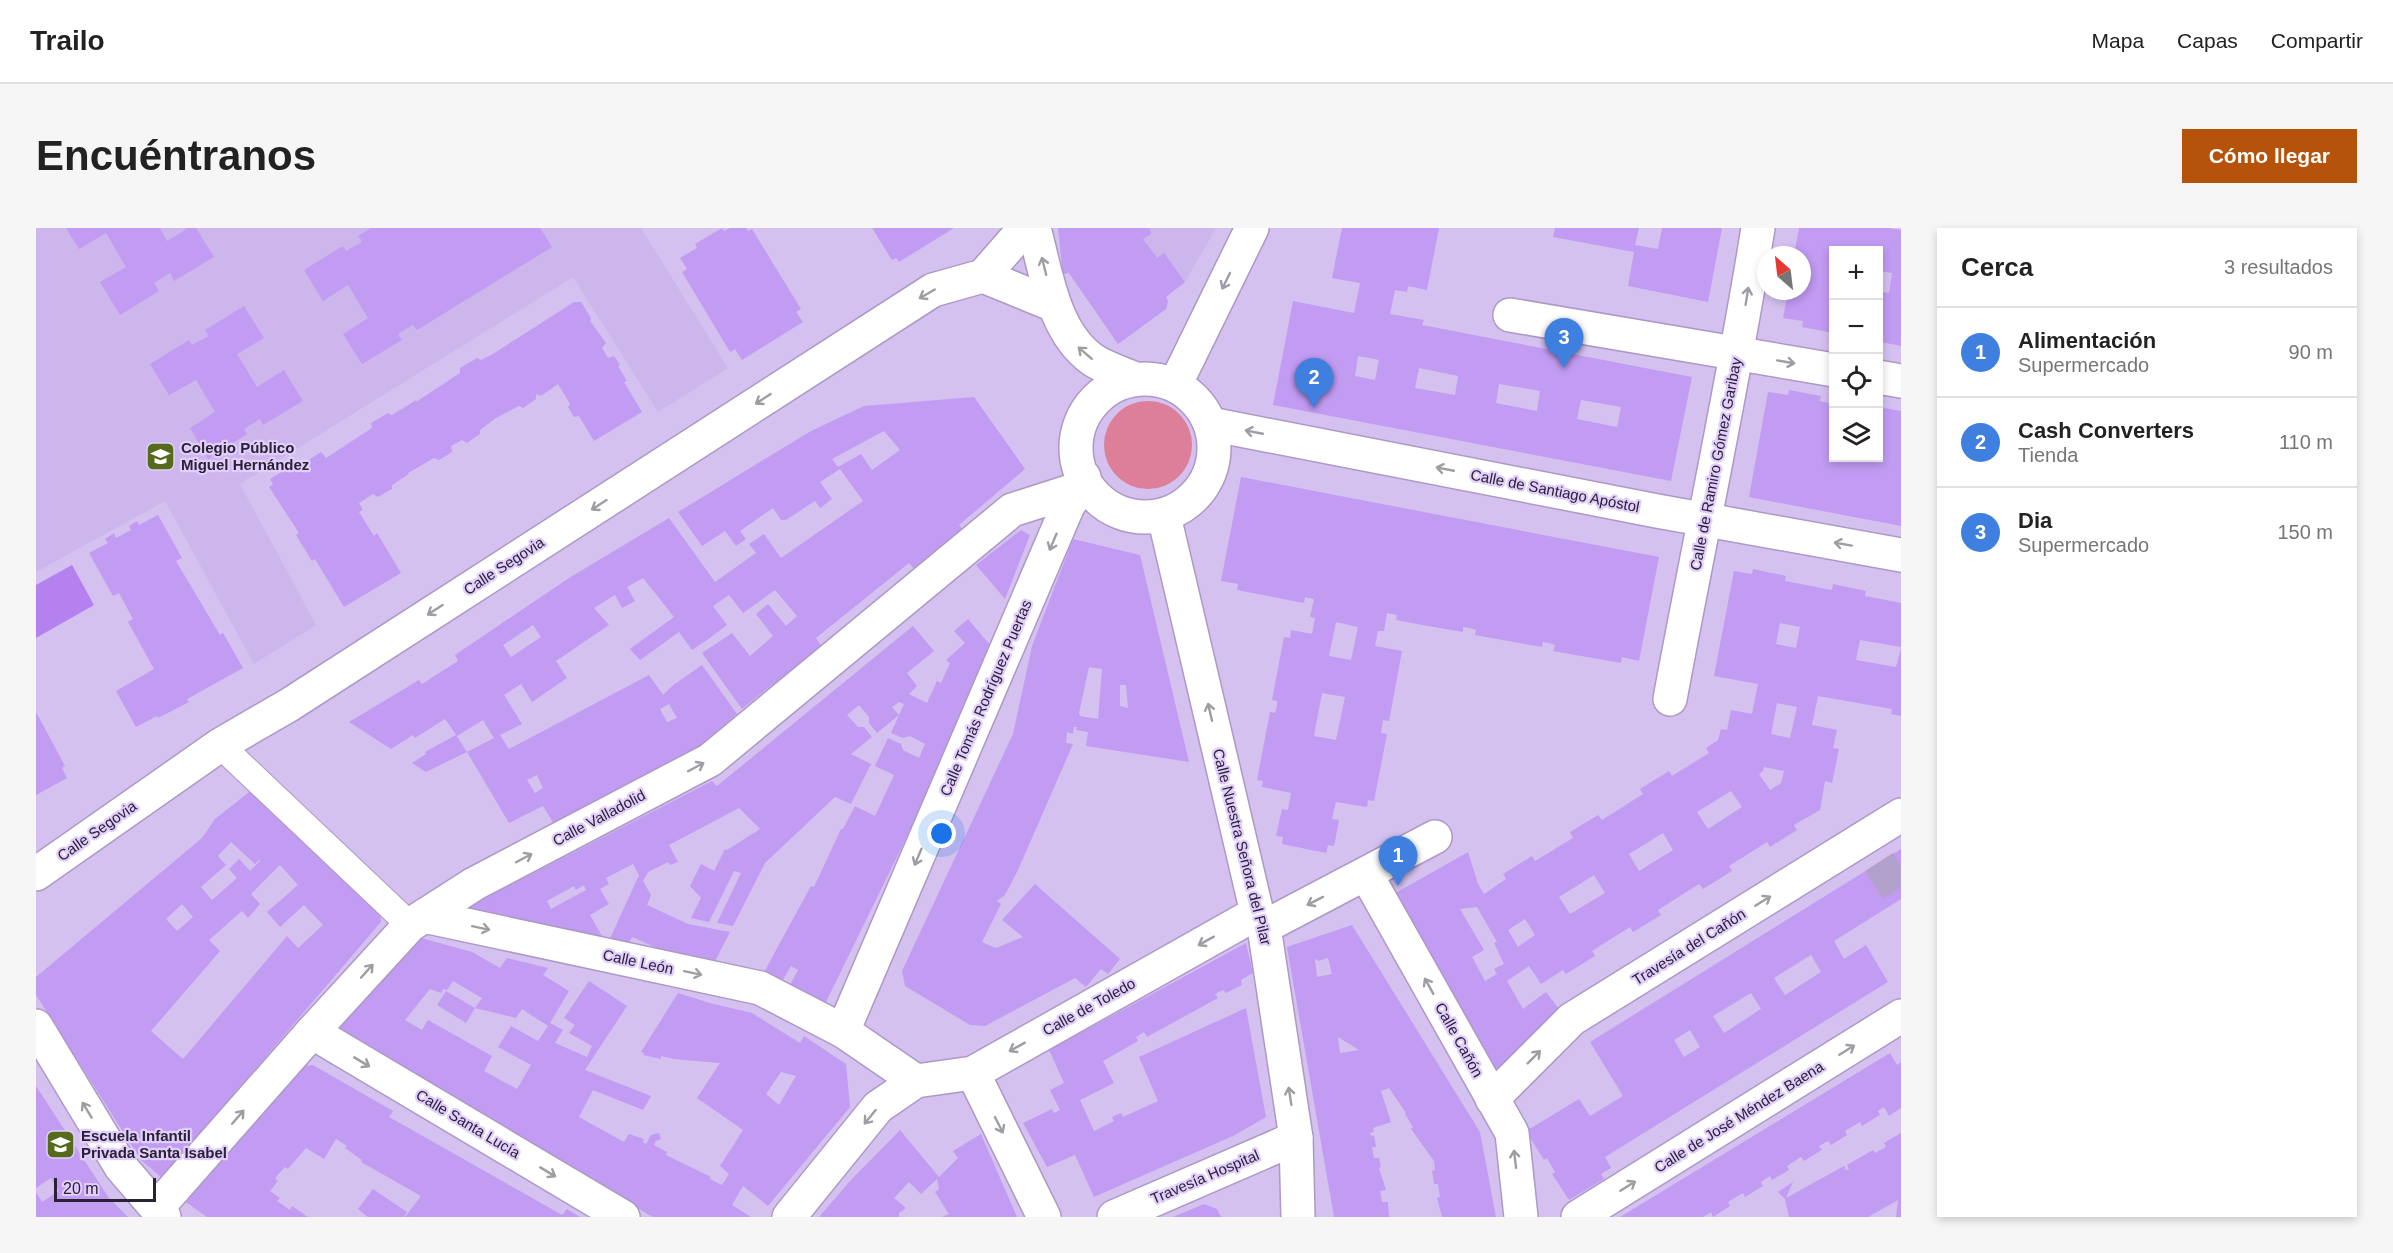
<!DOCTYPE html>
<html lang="es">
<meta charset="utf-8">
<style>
body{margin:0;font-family:Helvetica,sans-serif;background:#f6f6f6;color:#222}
.controls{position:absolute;right:18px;top:18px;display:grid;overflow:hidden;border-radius:0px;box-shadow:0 3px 9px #0003}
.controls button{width:54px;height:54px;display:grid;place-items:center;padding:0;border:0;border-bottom:2px solid #e0e0e0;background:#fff;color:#222;font:30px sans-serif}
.compass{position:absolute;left:1721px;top:18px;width:54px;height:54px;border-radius:50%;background:#fff;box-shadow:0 3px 9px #0003;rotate:332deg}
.scale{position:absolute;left:18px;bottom:15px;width:102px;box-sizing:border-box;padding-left:6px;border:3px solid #2a2234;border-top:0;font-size:16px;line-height:21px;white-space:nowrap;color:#2a2234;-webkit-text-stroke:4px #e1cefd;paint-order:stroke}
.you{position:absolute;left:906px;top:606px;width:21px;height:21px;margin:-15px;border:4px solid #fff;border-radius:50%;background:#1a73e8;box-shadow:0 0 0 9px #1a73e833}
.badge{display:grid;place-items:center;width:39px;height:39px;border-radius:50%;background:#b45309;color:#fff;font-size:20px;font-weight:700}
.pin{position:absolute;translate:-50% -50px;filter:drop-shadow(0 2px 3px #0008)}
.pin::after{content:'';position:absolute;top:32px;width:21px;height:18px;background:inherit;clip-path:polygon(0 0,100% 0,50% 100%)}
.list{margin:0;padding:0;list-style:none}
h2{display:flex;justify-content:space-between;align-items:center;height:78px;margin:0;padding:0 24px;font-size:26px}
h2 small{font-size:20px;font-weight:400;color:#767676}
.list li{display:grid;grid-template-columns:39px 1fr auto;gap:18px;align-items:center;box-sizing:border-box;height:90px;padding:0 24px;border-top:2px solid #e0e0e0}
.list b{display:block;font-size:22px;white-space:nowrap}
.list p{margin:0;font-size:20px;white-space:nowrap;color:#767676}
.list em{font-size:20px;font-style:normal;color:#767676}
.icon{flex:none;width:33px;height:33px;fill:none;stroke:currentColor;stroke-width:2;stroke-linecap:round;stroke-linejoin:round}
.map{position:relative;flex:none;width:1865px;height:989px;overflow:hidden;border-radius:0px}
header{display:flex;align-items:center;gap:36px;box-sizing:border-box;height:84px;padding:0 30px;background:#fff;border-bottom:2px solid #e0e0e0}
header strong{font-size:28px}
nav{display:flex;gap:33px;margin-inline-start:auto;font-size:21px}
.intro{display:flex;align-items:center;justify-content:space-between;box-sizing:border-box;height:144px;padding:0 36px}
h1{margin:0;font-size:42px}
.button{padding:15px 27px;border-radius:0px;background:#b45309;color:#fff;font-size:21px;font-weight:700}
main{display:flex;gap:36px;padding:0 36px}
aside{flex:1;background:#fff;border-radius:0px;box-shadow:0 3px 9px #0003}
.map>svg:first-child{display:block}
</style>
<header>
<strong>Trailo</strong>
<nav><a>Mapa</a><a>Capas</a><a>Compartir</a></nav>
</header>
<div class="intro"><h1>Encuéntranos</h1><a class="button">Cómo llegar</a></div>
<main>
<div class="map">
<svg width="1865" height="989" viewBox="0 0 1865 989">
<rect width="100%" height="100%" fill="#d4c1f0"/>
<g fill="#ccb6eb">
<polygon points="0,0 605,0 692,140 622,184 537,49 204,256 280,397 218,436 129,273 0,344"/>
<polygon points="1022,0 1180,0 1149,54 1130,68 1132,73 1130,81 1082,116 1033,45 1027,46"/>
</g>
<circle fill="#dd7f98" cx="1112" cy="217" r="44"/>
<polygon fill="#b481ef" points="36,337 58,377 0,410 0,357"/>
<g fill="#c29bf3" fill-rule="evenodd">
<polygon points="30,0 124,0 131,13 152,0 160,0 178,29 138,53 134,45 118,55 123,63 84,87 64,54 90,39 70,5 43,21"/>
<polygon points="335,0 504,0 516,19 381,102 377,97 362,106 366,112 326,136 307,106 332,90 312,57 287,73 268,42 307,18 310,23 326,14 322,8"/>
<polygon points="686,0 688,3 694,0 710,0 712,3 716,1 765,81 760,84 767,94 706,132 699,121 694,124 646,44 651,41 644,30 661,20 659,16"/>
<polygon points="836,0 918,0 863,34 860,30 856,32"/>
<polygon points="1022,0 1114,0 1115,6 1107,11 1121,30 1128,25 1149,54 1130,69 1132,73 1130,81 1082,116 1033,45 1027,46"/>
<path d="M1306,0H1403L1391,62L1372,58L1371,64L1359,62L1354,86L1388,92L1386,97L1656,149L1635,253L1237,177L1257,73L1318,85L1324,55L1296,50ZM1322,128L1343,132L1339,152L1319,148ZM1383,140L1422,148L1419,167L1379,160ZM1463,156L1504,163L1501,183L1460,175ZM1545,172L1585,179L1581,199L1541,191Z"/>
<polygon points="1519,0 1603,0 1599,17 1622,21 1626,0 1686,0 1672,74 1592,58 1598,24 1517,9"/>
<polygon points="1763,0 1852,0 1865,2 1865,118 1845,114 1846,108 1842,107 1842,63 1853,65 1856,45 1842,43 1842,22 1797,22 1797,105 1766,99 1767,93 1747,90 1752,63 1766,63 1766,27 1758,27"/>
<polygon points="538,74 545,74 555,90 554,93 570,115 566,120 572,130 578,128 584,137 582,138 591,153 588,154 606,184 558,213 543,188 538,189 532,179 534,176 522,156 505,168 500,166 500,171 487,180 483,178 460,190 444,202 444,206 431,215 426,212 415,218 416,224 403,232 398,230 372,245 373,246 356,257 356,261 342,269 337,266 323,275 327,282 323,284 338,308 341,305 365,345 308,379 279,331 276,333 260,307 263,305 233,259 237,256 234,251 255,238 257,242 285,224 290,230 336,200 335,195 352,185 356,187 380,172 380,174 424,145 424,140 441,130 445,132 457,126"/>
<polygon points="208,78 228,110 201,126 221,159 248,142 267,173 227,197 224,191 208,201 211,206 172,231 154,200 179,184 160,152 133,167 114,136 153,112 156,117 173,108 169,102"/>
<polygon points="1753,162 1785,168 1784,173 1797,176 1797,230 1842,230 1842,179 1865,183 1865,298 1713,269 1732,164 1752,167"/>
<path d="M938,169L989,241L923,297L927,302L878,341L873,335L780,410L785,418L738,457L737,456L706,481L666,425L696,405L714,428L737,408L720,386L732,376L750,398L761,388L739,362L707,385L693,367L677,378L691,397L671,412L656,422L643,404L604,432L594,421L638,389L607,350L591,359L599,373L586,380L579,367L558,380L573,397L520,433L531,450L496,474L485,456L468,467L486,496L464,507L473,521L613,447L627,467L636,458L666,437L701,486L661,521L518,596L507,578L473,595L431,524L390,544L376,535L390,526L389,524L420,507L431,524L458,510L447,492L421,508L409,491L379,510L377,507L355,521L313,494L383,452L386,456L422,433L419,427L533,350L633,290L679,354L720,325L713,316L728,306L745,330L827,273L804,241L784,254L796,271L784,280L779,273L750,292H745L737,280L704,303L710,311L700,318L689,303L666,318L642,284L775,203L828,178ZM848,203L864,222L836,242L825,226L802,239L796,231ZM497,397L505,409L475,429L467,417ZM633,476L641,490L631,494L624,481ZM501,547L507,560L499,565L491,552Z"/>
<path d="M1205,249L1623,329L1603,433L1586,429L1585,435L1517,423L1519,417L1513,415L1507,414L1506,419L1439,407L1440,402L1434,400L1427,399V404L1392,398L1360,392L1361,387L1351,385L1348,403H1342L1339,418L1366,423L1353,493L1347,492L1346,499L1345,505L1351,506L1338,573L1332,572L1331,579L1300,574L1296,591L1303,592L1298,618L1292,617L1290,625L1246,616L1247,609L1240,608L1246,581L1252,582L1255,565L1226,559L1227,553L1221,552L1234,484L1239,485L1241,478V473L1236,472L1248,409L1254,410L1255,402L1276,406L1279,390L1274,389L1278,371L1269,369L1268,375L1201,362L1202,356L1185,353ZM1300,394L1322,399L1315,432L1293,428ZM1286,465L1309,469L1300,512L1278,508Z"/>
<polygon points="122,287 146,330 140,333 184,407 187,405 207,440 151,471 153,474 122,490 121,488 100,499 80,463 118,441 92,394 97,391 83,365 77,368 53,325 72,315 69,311 78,305 80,310 95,302 93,298 101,293 103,297"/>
<polygon points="985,302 994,307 969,371 940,337"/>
<path d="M1037,311L1104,327L1153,534L1050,518L1052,504L1040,502L1041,499H1038L1037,506L1031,504L1030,515L1037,516L982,642L969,667L961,673L965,676L946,714L960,720L987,709L966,692L999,656L1084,731L1072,746L1065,741L1050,759L1039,750L949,798L934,797L869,758L866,743L977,506L996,418ZM1053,439L1066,441L1062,491L1044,488L1043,485ZM1084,457H1090L1092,480L1084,478Z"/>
<path d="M1717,341L1750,348L1749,353L1796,362L1797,356L1830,363L1829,368L1865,375V419L1824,412L1820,432L1860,439L1865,420V488L1855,486L1856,481L1782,468L1776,497L1801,502L1797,520L1803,521L1796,555L1789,553L1784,582L1758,597L1761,602L1734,619L1731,614L1693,638L1696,643L1667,661L1663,656L1622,682L1625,687L1597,704L1594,699L1556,723L1559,728L1530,746L1527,742L1505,756L1493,738L1471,753L1487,781L1510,764L1527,786L1486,823L1450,848L1349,671L1432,624L1442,656L1448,666L1470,651L1467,646L1496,628L1499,633L1537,610L1534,604L1562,587L1566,592L1607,566L1604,561L1633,543L1636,548L1673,525L1670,520L1682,512L1685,501L1691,502L1695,482L1716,486L1722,456L1678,448L1698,343L1716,346ZM1744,395L1764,399L1760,420L1740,416ZM1741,475L1761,479L1754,510L1735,506ZM1728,539L1748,543L1745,555L1734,562L1723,546L1727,543ZM1695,563L1706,579L1672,601L1661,584ZM1627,605L1637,622L1603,643L1593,626ZM1558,647L1569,665L1534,686L1523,669ZM1441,679L1461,714L1458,715L1468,736L1458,741L1461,746L1449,753L1436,729L1448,722L1424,681ZM1489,691L1499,707L1482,719L1472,702Z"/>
<path d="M932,391L953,416L923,502L788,778L753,759L762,742L755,738L745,755L727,746L775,658L778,659L805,601H807L819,578L839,588L858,547L839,538L852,510L865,516L867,522L883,530L889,516L874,508L867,510L855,505L863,487L868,476L863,474L856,479L863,487L841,505L833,495V489L823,477L811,487L822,499H828L836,509L815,526L835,536L815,576L799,569L729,635L697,698L681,695L705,645L698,643L673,694L655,690L665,670L654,658L665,636L678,643L689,621L691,622L724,601L703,580L633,617L642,634L634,637L632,634L612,644L607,653L615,667L611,677L652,696L694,704L678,735L637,727L596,709L591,720L428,690L426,682L676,553L681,558L877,398L898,423L871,445L881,458L873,466L891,475L901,453L905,455L914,435L910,432L929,415L918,403ZM597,636L603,647L571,717L554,687L573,676L564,661L573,656L570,650ZM548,657L550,662L515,681L511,673L538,658L540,662Z"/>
<polygon points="0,484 29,538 26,540 31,550 0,567"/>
<path d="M217,561L344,679L345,694L126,950L105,932L0,767V749L166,610L179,591ZM195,614L219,636L223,632L224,633L214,643L203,631L193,641L201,650L176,672L165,659L190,637L182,628ZM244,637L262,657L231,684L244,699L268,677L287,697L262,720L251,708L147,831L115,803L184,723L173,712L206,683L212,690L224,676L215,666ZM146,676L157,689L141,703L130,691Z"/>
<path d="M1865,621V671L1798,713L1808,731L1830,717L1852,754L1569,929L1575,940L1565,946L1568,951L1533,972L1516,946L1519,944L1511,930L1508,932L1490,903L1543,871L1554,888L1587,868L1554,814ZM1775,727L1785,744L1749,767L1738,750ZM1715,765L1725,781L1688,805L1677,788ZM1654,802L1664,819L1648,829L1638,812Z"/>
<path d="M1316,697L1444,904L1460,989H1406L1401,970L1404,969L1402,956H1398L1396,943L1399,942L1398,933L1375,901L1377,899L1369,886L1370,885L1353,860L1345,863L1355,894L1337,900L1338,904L1334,905V907L1338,908L1340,919H1336L1338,930H1343L1345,939L1343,940L1350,962L1344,963L1346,974H1352L1353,989H1298L1251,719ZM1292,730L1296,746L1281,749L1279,732L1281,731L1282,733ZM1302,809L1323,822L1304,825Z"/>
<path d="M378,708L436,724L464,740L471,730L512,740L507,747L533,763L514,795L527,802L519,815L551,829L556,818L533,805L539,797L528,790L553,753L591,778L549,842L615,868L607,882L557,862L543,889L588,914L593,906L608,911L607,914L610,916L615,907L623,905L625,911L620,913L618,917L631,924L630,927L675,949L674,951L686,957L693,946L684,938L707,902L661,870L684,835L638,831L625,828V831L607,827L608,825L605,824L642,765L674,775L716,785L764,815L768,808L810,836L814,879L732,978L707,958L696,977L715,989H617L295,805ZM417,753L446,770L439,780L480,790L486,781L512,798L502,813L475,798L462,819L495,837L481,861L448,843L456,828L392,792L386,802L369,792L394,761L405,765L407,761L411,762ZM745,844L760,848L743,877L730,866Z"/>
<polygon points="1210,715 1217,745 1205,752 1206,757 1190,765 1187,762 1179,766 1182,770 1111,809 1108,804 1100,809 1102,813 1067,833 1078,855 1044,872 1058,903 1078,893 1076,889 1085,885 1087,889 1122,873 1103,829 1210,780 1230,889 1199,907 1058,969 1039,927 1011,939 987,895 1016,881 1018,885 1024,882 1014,862 1028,855 1013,822"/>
<polygon points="410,763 439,780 430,795 401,777"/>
<polygon points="1854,825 1861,837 1865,834 1865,880 1853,888 1848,879 1842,883 1844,887 1826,898 1824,894 1809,903 1811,907 1795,917 1792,913 1783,918 1786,922 1768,933 1765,929 1751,938 1753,942 1736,952 1734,948 1725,954 1727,958 1709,969 1707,965 1692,974 1694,978 1677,989 1675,984 1667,989 1584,989"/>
<polygon points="277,837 357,883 353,889 417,925 526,987 531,981 544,989 369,989 385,968 325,934 326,932 309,920 311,918 300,911 288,931 270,920 252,941 249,939 239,950 242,953 234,963 244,970 241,973 254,982 256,978 272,989 171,989 150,974 268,838"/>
<polygon points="0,858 73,970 92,989 0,989 0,964 6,974 23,963 15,950 0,960"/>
<polygon points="864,902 903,949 922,930 917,923 945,906 981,989 906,989 913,986 899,964 903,961 901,951 885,966 873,954 858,970 870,980 863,985 863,989 783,989 814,953"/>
<polygon points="1865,905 1865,989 1860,989 1862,972 1832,989 1753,989 1749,971 1742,964 1757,954 1750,970 1808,938 1810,942 1813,941 1811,937 1837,922 1839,925 1850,919 1848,915"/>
<polygon points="337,961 371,984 368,989 332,989 322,981"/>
<polygon points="1168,976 1181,981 1185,989 1137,989"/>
</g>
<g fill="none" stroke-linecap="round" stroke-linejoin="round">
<polyline stroke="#b2a1ca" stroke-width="33" stroke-dasharray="33 16" stroke-linecap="butt" points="1843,634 1865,668"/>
<defs>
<polyline id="pedestrian" points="184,517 374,697"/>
<g id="minor">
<path d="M998,0C1010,44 1017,104 1057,132C1069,140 1086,145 1099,151"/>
<polyline points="947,48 1018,77"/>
<polyline points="947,48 989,0"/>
<polyline points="1474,87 1798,142"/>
<polyline points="1842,149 1865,153"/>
<circle cx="1109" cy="220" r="69"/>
<polyline points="1139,157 1216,0"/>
<polyline points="1174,196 1621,283 1865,327"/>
<polyline points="1128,288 1221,685 1228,699 1260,910 1262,989"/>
<path d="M1634,471C1663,314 1697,158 1722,0"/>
<polyline points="0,646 184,517 253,477 897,62 947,48"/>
<polyline points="1330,646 1476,905 1485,989"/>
<polyline points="388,688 724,760 807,803 880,853"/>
<polyline points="1228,699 1399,609"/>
<polyline points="0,798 85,939 128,989"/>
<polyline points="807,803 1031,280 1048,249"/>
<polyline points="276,804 587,989"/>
<polyline points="937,845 1008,989"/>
<polyline points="1456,871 1536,791 1865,587"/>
<polyline points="121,980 276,804 374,697 438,656 674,532 976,282 1051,258"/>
<polyline points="753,989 842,879 880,853 937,845 1221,685"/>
<polyline points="1078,989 1260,910"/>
<polyline points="1542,989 1865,788"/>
</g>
</defs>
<use href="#pedestrian" stroke="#ac99c6" stroke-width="28"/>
<use href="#minor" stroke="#ac99c6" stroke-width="36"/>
<use href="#pedestrian" stroke="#fff" stroke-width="26"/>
<use href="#minor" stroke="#fff" stroke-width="33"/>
</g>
<defs><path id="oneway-shaft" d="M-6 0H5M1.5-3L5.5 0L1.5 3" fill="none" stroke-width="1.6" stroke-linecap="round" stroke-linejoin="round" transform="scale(1.5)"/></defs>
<g stroke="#9f9ca4">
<use href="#oneway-shaft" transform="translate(1008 38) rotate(-104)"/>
<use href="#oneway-shaft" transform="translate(1190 53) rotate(116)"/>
<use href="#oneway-shaft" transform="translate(891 66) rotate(150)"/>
<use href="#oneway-shaft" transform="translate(1711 68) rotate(-81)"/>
<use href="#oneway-shaft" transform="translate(1049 125) rotate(-139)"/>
<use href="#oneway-shaft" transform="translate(1750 134) rotate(10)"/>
<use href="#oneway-shaft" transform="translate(727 171) rotate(147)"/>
<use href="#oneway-shaft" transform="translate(1218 204) rotate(-169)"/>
<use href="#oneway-shaft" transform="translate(1409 241) rotate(-169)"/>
<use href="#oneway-shaft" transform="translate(563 277) rotate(147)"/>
<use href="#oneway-shaft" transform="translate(1017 314) rotate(113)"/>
<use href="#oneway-shaft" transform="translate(1807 316) rotate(-170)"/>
<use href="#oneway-shaft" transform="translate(399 382) rotate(147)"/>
<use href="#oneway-shaft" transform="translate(1174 484) rotate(-103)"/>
<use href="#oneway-shaft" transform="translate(660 539) rotate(-28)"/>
<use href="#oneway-shaft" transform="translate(882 629) rotate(113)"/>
<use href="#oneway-shaft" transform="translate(488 630) rotate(-28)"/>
<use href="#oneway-shaft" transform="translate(1279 673) rotate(153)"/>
<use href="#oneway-shaft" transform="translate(1727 673) rotate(-32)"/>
<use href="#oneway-shaft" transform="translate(445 700) rotate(12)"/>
<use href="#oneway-shaft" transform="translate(1170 713) rotate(151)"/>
<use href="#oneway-shaft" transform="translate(331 743) rotate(-48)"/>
<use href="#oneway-shaft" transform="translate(657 745) rotate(12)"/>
<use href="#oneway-shaft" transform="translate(1393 758) rotate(-119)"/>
<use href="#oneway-shaft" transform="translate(981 819) rotate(151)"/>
<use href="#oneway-shaft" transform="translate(1811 822) rotate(-32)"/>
<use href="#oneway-shaft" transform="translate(1498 829) rotate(-45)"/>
<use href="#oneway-shaft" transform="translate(326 834) rotate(31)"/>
<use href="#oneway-shaft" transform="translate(1254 868) rotate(-99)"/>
<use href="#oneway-shaft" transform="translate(51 882) rotate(-121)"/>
<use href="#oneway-shaft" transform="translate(202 889) rotate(-49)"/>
<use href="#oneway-shaft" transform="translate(834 889) rotate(129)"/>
<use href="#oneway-shaft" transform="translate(963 897) rotate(63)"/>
<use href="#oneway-shaft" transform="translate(1479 931) rotate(-97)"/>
<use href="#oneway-shaft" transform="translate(512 944) rotate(31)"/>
<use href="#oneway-shaft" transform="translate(1592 958) rotate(-32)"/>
</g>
<defs>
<symbol id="school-square" viewBox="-11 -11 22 22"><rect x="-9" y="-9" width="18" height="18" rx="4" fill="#556b1b" stroke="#e1cefd"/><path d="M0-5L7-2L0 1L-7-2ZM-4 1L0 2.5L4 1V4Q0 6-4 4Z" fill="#fff"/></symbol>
</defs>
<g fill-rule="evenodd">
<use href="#school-square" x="108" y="212" width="33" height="33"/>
<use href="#school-square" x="8" y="900" width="33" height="33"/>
</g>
<g text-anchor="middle" stroke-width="4.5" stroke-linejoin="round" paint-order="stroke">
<g font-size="15" font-weight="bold" fill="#2a2234" stroke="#e1cefd" text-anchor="start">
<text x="145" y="225">Colegio Público<tspan x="145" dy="17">Miguel Hernández</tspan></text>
<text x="45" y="913">Escuela Infantil<tspan x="45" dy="17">Privada Santa Isabel</tspan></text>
</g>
<g font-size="15" fill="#2a2234" stroke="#e1cefd">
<text transform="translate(1680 236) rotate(-79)" y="5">Calle de Ramiro Gómez Garibay</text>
<text transform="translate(1519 263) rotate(11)" y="5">Calle de Santiago Apóstol</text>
<text transform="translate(468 338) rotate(-33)" y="5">Calle Segovia</text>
<text transform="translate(950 470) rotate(-67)" y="5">Calle Tomás Rodríguez Puertas</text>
<text transform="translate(563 590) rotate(-28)" y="5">Calle Valladolid</text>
<text transform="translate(61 603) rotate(-35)" y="5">Calle Segovia</text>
<text transform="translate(1206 619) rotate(76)" y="5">Calle Nuestra Señora del Pilar</text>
<text transform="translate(1653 719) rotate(-32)" y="5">Travesía del Cañón</text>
<text transform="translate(602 734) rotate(12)" y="5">Calle León</text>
<text transform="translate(1053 779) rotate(-29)" y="5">Calle de Toledo</text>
<text transform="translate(1423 812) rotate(61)" y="5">Calle Cañón</text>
<text transform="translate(1703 889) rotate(-32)" y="5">Calle de José Méndez Baena</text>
<text transform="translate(432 896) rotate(31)" y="5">Calle Santa Lucía</text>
<text transform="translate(1169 949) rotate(-23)" y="5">Travesía Hospital</text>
</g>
</g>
</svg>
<div class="controls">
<button>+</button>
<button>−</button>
<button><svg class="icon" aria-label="locate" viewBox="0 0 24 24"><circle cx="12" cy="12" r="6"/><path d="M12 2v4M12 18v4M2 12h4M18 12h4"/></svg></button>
<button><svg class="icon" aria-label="layers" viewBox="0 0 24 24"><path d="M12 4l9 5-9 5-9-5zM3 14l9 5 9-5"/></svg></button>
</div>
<svg class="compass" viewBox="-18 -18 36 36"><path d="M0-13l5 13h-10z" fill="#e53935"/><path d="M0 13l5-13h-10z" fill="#767676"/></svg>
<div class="scale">20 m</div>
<div class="you"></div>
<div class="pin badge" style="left:1362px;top:658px;background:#3f7fe0">1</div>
<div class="pin badge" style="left:1278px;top:180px;background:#3f7fe0">2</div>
<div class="pin badge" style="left:1528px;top:140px;background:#3f7fe0">3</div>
</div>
<aside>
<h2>Cerca<small>3 resultados</small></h2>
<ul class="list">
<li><span class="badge" style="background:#3f7fe0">1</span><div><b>Alimentación</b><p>Supermercado</p></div><em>90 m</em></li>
<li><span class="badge" style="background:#3f7fe0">2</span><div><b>Cash Converters</b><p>Tienda</p></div><em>110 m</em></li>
<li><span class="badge" style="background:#3f7fe0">3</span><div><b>Dia</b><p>Supermercado</p></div><em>150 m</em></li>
</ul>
</aside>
</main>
